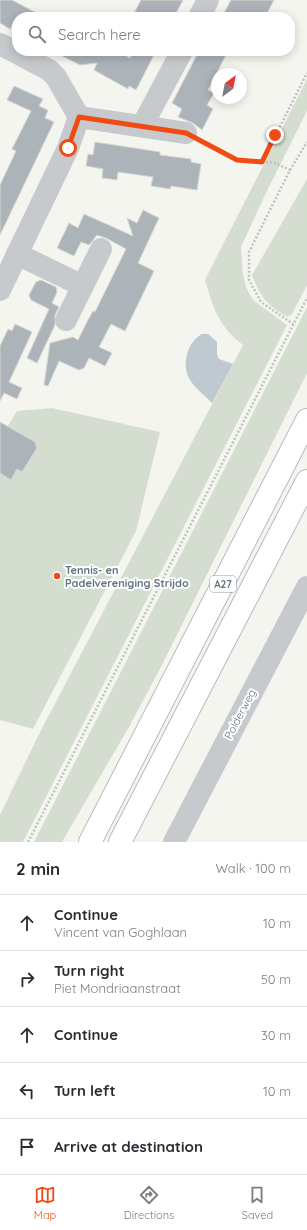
<!DOCTYPE html>
<meta charset="utf-8">
<style>
body{margin:0;font-family:Quicksand,sans-serif;background:#f2f2f3;color:#2b2b33}
.compass{position:absolute;left:211px;top:68px;width:36px;height:36px;border-radius:50%;background:#fff;box-shadow:0 2px 10px #0003;rotate:32deg}
.stop{position:absolute;width:12px;height:12px;margin:-9px;border:3px solid #f14b14;border-radius:50%;background:#fff}
.stop.end{background:#f14b14;border-color:#fff;box-shadow:0 1px 4px #0008}
.list{margin:0;padding:0;list-style:none}
h2{display:flex;justify-content:space-between;align-items:center;height:52px;margin:0;padding:0 16px;font-size:17px}
h2 small{font-size:13px;font-weight:400;color:#7c7c81}
.list li{display:grid;grid-template-columns:26px 1fr auto;gap:12px;align-items:center;box-sizing:border-box;height:56px;padding:0 16px;border-top:1px solid #e1e1e2}
.list b{display:block;font-size:15px;white-space:nowrap}
.list p{margin:0;font-size:13px;white-space:nowrap;color:#7c7c81}
.list em{font-size:13px;font-style:normal;color:#7c7c81}
.icon{flex:none;width:22px;height:22px;fill:none;stroke:currentColor;stroke-width:2;stroke-linecap:round;stroke-linejoin:round}
.map{position:relative;flex:none;width:307px;height:842px;overflow:hidden}
.search{position:absolute;background:#fff;box-shadow:0 2px 10px #0003;left:12px;right:12px;top:12px;height:44px;display:flex;align-items:center;gap:10px;box-sizing:border-box;padding:0 14px;border-radius:16px;color:#7c7c81;font-size:15px}
.sheet{height:332px;background:#fff}
nav{display:flex;justify-content:space-around;align-items:center;box-sizing:border-box;height:56px;border-top:1px solid #e1e1e2;background:#fff;font-size:11px;color:#7c7c81}
nav a{display:grid;justify-items:center;gap:2px}
nav .on{color:#f14b14}
.map>svg:first-child{display:block}
</style>
<div class="map">
<svg width="307" height="842" viewBox="0 0 307 842">
<rect width="100%" height="100%" fill="#f5f5f0"/>
<g fill="#d5ddd1">
<path d="M307,79V111L265,195L241,247L243,274L246,287L253,300L287,325L23,842H0V815L38,736L243,345C218,325 214,310 205,280Z"/>
<path d="M307,179V285L292,314L287,317C267,305 260,297 252,275Z"/>
<polygon points="307,307 307,373 162,665 129,727 62,842 34,842"/>
<polygon points="52,408 160,432 136,531 33,729 0,720 0,439 17,411"/>
</g>
<path fill="#bfcad0" d="M202,334H208L217,342V354L219,359L233,364L212,403C205,396 195,388 190,380C181,365 187,342 202,334Z"/>
<g fill="#acb4b9" stroke="#d6d6d3">
<polygon points="0,0 12,0 44,17 17,17 10,29 0,23"/>
<polygon points="141,0 183,0 174,17 132,17"/>
<polygon points="231,0 274,0 265,17 222,17"/>
<polygon points="52,51 126,51 126,56 130,58 134,51 156,51 136,90 129,86 128,89 94,70 97,63 80,65"/>
<polygon points="199,51 228,51 208,90 214,93 207,105 213,109 202,130 193,123 178,117 182,109 172,103"/>
<polygon points="14,86 43,99 39,106 48,110 45,118 54,122 0,235 0,185 16,151 12,149 31,111 7,100"/>
<polygon points="95,142 160,152 160,155 191,159 191,162 201,164 197,190 171,186 170,189 151,186 153,177 118,172 117,180 102,178 103,169 86,166 88,154 93,155"/>
<polygon points="143,210 159,218 138,263 154,271 125,331 111,324 99,347 112,353 105,366 89,358 84,368 79,370 59,361 48,386 44,385 50,343 73,337 78,340 88,320 93,311 95,312 126,249 106,238 97,235 89,245 81,242 74,256 57,248 69,223 78,228 84,214 133,236 127,218 137,223"/>
<polygon points="41,280 56,287 57,292 52,303 59,307 55,315 55,325 37,363 27,358 49,309 31,300 29,295 36,282"/>
<polygon points="15,324 32,332 9,382 22,388 17,399 4,393 0,401 0,346 8,329 12,331"/>
<polygon points="0,422 35,442 37,448 22,472 17,469 11,480 0,473"/>
</g>
<g fill="none" stroke-linecap="round" stroke-linejoin="round">
<defs>
<g id="highway">
<polyline points="90,842 307,420"/>
<polyline points="120,842 307,481"/>
</g>
</defs>
<use href="#highway" stroke="#b8bbbe" stroke-width="24"/>
<g stroke="#c0c1c3" stroke-width="2.5" stroke-dasharray="2 2" stroke-linecap="butt">
<polyline points="202,141 237,160 262,162 307,73"/>
<polyline points="262,162 275,163 290,170 249,252 249,280 261,302 293,324"/>
<polyline points="290,170 307,142"/>
<polyline points="28,842 307,298"/>
</g>
<g stroke="#c7cacd" stroke-width="22">
<polyline points="199,17 208,0"/>
<polyline points="0,44 49,70 56,77 79,117 68,148 0,290"/>
<polyline points="79,117 186,133"/>
<polyline points="142,126 182,51"/>
<polyline points="17,254 83,286"/>
<polyline points="66,320 101,249"/>
<polyline points="174,842 307,587"/>
</g>
<use href="#highway" stroke="#fff" stroke-width="22"/>
</g>
<g fill="none" stroke-linecap="round" stroke-linejoin="round">
<polyline stroke="#f14b14" stroke-width="5" points="68,148 79,117 186,133 237,160 262,162 275,135"/>
</g>
<circle fill="#f14b14" stroke="#fff" stroke-width="1.5" cx="57" cy="576" r="4"/>
<g text-anchor="middle" stroke-width="4" stroke-linejoin="round" paint-order="stroke">
<rect fill="#fff" stroke="#909ea9" stroke-width="1" x="210" y="576" width="26" height="16" rx="3"/>
<g font-size="10" font-weight="bold" fill="#617484">
<text x="223" y="588">A27</text>
</g>
<g font-size="11" font-weight="bold" fill="#617484" stroke="#fff" text-anchor="start">
<text x="65" y="574">Tennis- en<tspan x="65" dy="13">Padelvereniging Strijdo</tspan></text>
</g>
<g font-size="11" fill="#617484" stroke="#fff">
<text transform="translate(240 714) rotate(-62)" y="4">Polderweg</text>
</g>
</g>
</svg>
<svg class="compass" viewBox="-18 -18 36 36"><path d="M0-13l5 13h-10z" fill="#e53935"/><path d="M0 13l5-13h-10z" fill="#7c7c81"/></svg>
<div class="stop" style="left:68px;top:148px"></div>
<div class="stop end" style="left:275px;top:135px"></div>
<div class="search"><svg class="icon" aria-label="search" viewBox="0 0 24 24"><circle cx="10" cy="10" r="6"/><path d="M15 15l6 6"/></svg>Search here</div>
</div>
<section class="sheet">
<h2>2 min<small>Walk · 100 m</small></h2>
<ul class="list">
<li><svg class="icon" aria-label="ahead" viewBox="0 0 24 24"><path d="M12 20V5M6 11l6-6 6 6"/></svg><div><b>Continue</b><p>Vincent van Goghlaan</p></div><em>10 m</em></li>
<li><svg class="icon" aria-label="right" viewBox="0 0 24 24"><path d="M7 20v-9h11M14 6l5 5-5 5"/></svg><div><b>Turn right</b><p>Piet Mondriaanstraat</p></div><em>50 m</em></li>
<li><svg class="icon" aria-label="ahead" viewBox="0 0 24 24"><path d="M12 20V5M6 11l6-6 6 6"/></svg><div><b>Continue</b></div><em>30 m</em></li>
<li><svg class="icon" aria-label="left" viewBox="0 0 24 24"><path d="M17 20v-9H6M10 6l-5 5 5 5"/></svg><div><b>Turn left</b></div><em>10 m</em></li>
<li><svg class="icon" aria-label="arrive" viewBox="0 0 24 24"><path d="M6 21V4h12l-3 4 3 4H6"/></svg><div><b>Arrive at destination</b></div></li>
</ul>
</section>
<nav>
<a class="on"><svg class="icon" aria-label="map" viewBox="0 0 24 24"><path d="M3 6l6-2 6 2 6-2v14l-6 2-6-2-6 2zM9 4v14M15 6v14"/></svg>Map</a>
<a><svg class="icon" aria-label="directions" viewBox="0 0 24 24"><path d="M12 3l9 9-9 9-9-9zM9 14v-3h6M13 9l2 2-2 2"/></svg>Directions</a>
<a><svg class="icon" aria-label="saved" viewBox="0 0 24 24"><path d="M7 4h10v16l-5-4-5 4z"/></svg>Saved</a>
</nav>
